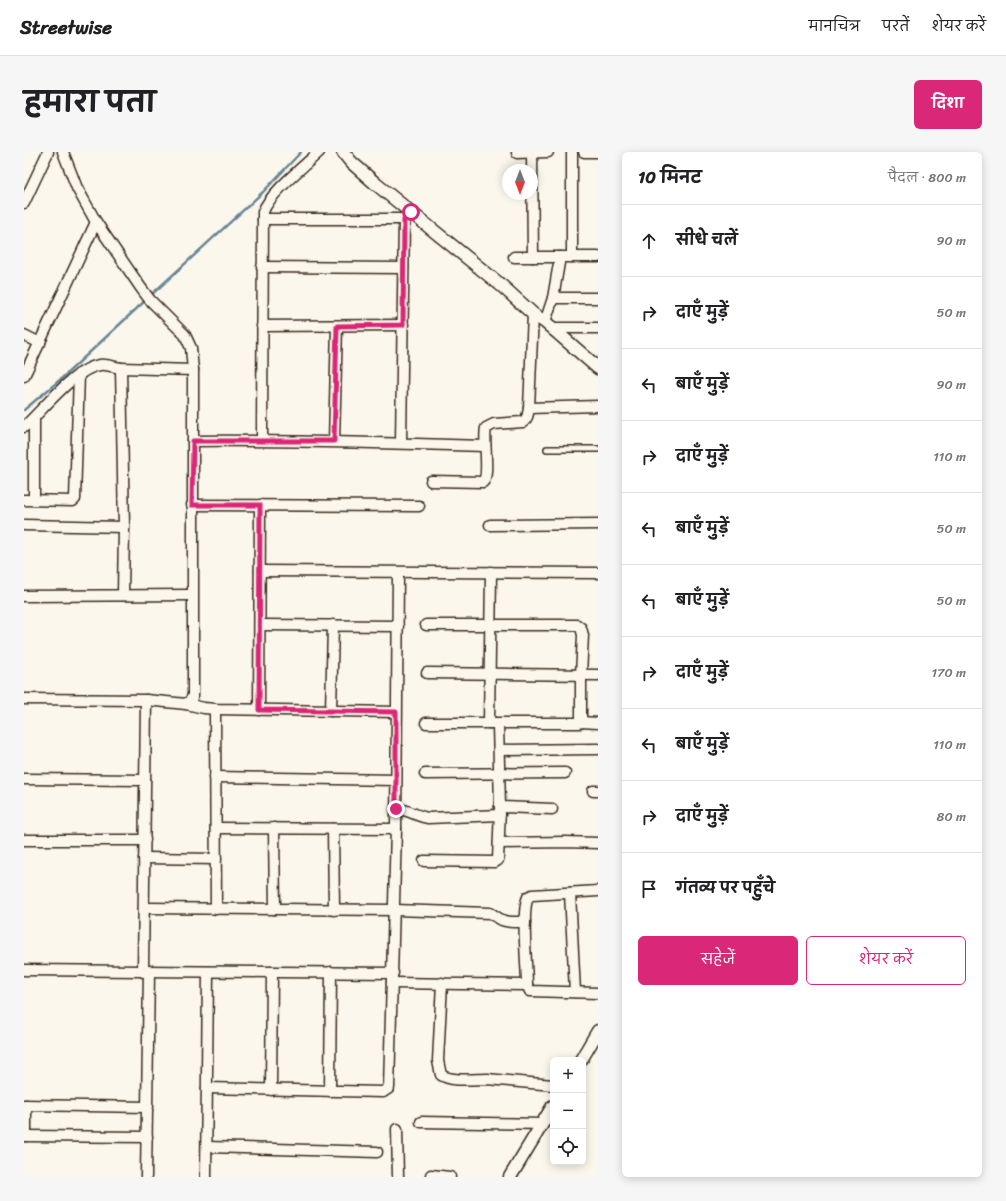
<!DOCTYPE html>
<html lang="hi">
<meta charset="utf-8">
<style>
body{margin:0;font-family:Sriracha,"Playpen Sans Deva",sans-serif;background:#f6f6f6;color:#202124}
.controls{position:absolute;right:12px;bottom:12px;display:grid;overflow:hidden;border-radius:6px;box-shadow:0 2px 10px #0003}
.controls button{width:36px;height:36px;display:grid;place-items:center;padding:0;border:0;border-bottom:1px solid #e0e0e0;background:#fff;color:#202124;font:20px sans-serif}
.compass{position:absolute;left:478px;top:12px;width:36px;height:36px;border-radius:50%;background:#fff;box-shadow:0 2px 10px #0003;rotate:180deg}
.stop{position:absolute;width:12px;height:12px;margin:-9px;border:3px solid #db2777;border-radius:50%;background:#fff}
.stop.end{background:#db2777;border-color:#fff;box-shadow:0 1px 4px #0008}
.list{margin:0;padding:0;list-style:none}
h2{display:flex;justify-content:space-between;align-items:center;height:52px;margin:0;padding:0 16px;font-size:17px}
h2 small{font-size:13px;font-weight:400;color:#757577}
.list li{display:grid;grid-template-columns:26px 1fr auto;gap:12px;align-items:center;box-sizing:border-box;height:72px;padding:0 16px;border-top:1px solid #e0e0e0}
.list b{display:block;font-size:15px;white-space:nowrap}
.list em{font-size:13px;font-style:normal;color:#757577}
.actions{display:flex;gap:8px;padding:12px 16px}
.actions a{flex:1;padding:9px 0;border:1px solid #db2777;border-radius:6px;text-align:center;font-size:14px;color:#db2777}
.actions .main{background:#db2777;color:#fff}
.icon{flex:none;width:22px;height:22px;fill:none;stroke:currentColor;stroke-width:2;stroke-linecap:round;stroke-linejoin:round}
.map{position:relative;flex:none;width:574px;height:1025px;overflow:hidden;border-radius:6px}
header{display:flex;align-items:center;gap:24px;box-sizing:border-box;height:56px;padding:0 20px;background:#fff;border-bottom:1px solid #e0e0e0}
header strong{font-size:19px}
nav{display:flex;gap:22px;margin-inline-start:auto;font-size:14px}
.intro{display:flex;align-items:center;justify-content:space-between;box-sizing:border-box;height:96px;padding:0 24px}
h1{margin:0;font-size:28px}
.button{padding:10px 18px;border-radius:6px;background:#db2777;color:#fff;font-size:14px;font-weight:700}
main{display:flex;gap:24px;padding:0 24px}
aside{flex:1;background:#fff;border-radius:6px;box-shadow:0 2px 10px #0003}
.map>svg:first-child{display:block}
</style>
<header>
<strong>Streetwise</strong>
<nav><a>मानचित्र</a><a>परतें</a><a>शेयर करें</a></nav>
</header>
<div class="intro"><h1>हमारा पता</h1><a class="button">दिशा</a></div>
<main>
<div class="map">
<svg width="574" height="1025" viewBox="0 0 574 1025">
<rect width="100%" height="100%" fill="#fbf7ec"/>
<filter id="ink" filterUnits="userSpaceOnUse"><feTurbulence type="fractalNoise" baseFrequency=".025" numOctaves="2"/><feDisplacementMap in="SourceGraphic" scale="8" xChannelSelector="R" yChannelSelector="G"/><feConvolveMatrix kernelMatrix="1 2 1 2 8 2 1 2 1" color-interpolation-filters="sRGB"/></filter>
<g filter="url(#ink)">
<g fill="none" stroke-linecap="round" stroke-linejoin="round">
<g stroke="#678595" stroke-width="2.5">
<polyline points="126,144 239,40 277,0"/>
<polyline points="0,258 37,227 123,147"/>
</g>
<defs>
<polyline id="service" points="523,297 574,297"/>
<g id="minor">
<polyline points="508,0 509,105"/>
<polyline points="560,0 574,0"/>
<polyline points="493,1 524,0"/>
<polyline points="0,51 24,0"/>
<polyline points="239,67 380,67"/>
<polyline points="490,105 574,105"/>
<polyline points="548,105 548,0"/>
<polyline points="238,115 379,116"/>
<polyline points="529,146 574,146"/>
<polyline points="521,170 529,146 536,105"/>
<polyline points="238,174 379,173"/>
<polyline points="528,176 574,176"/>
<polyline points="0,183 16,191"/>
<polyline points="0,224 72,70"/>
<polyline points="505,256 574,254"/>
<path d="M0,275C19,258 51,216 76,213C82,212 90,215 97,216"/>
<path d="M238,288L239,60C245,42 280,14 295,0"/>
<path d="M169,289C267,288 364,291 461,294"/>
<polyline points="310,289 313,174"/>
<polyline points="377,291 380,67 387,60"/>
<path d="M407,329L459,330C466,323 459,288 462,276L470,272L499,270C504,266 504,262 505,256L509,162"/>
<polyline points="0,348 49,349 51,347 55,222"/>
<polyline points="10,348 10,266"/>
<polyline points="168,353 395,354"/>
<polyline points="0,373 100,375"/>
<polyline points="466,373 574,372"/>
<polyline points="236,419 574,421"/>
<polyline points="99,443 100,375 97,216 169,218"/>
<polyline points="0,444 168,443"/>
<polyline points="236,473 374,474"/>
<polyline points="403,521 574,523"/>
<polyline points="0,547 122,548 162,552 167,548 169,543 169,218 167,196 161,183 126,148 117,136 72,70 53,36 39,0"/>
<polyline points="162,552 180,556 191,557 372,560"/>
<polyline points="191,557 192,757"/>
<polyline points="235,558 236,353"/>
<polyline points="307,559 309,473"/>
<polyline points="557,570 574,571"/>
<polyline points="402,571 556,571 557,569 557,523 559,483 557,476 553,473 402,473"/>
<polyline points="465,571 467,420"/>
<polyline points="475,598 574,597"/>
<polyline points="401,622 541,621"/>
<polyline points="191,625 371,628"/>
<polyline points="0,627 121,628"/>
<polyline points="569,639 574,639"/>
<polyline points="476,655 528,657"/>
<path d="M372,657C385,657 391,664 404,666L476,663"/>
<polyline points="192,676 372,677"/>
<polyline points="250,676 251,757"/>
<polyline points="309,677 310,758"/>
<polyline points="0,688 121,688"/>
<polyline points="475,691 541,690 574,691"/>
<polyline points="120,706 192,707"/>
<polyline points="400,709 471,710 474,708 476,655 474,572"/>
<path d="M574,739L508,743L504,745C497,760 503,814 503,833L506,839L574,841"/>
<polyline points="546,741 551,840"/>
<path d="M120,756L370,758L466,761C471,763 473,766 478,768C485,771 494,770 501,770"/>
<polyline points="0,818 369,821"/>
<polyline points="119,820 122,548"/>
<polyline points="368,831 503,833"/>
<path d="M418,831L414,909L417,923C427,930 450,927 463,927C485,929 507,931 529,933"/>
<polyline points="183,936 359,940 365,936 372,677 374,421"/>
<polyline points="247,938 248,820"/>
<polyline points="306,939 307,820"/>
<polyline points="0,953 124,955"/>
<polyline points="397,970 518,972"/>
<polyline points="373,977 374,1025"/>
<polyline points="0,984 123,985"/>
<polyline points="2,984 2,953"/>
<polyline points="183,995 353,1000"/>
<polyline points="407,1023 426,1025"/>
<polyline points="122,1025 125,820"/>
<polyline points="182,1025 184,820"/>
</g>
<g id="tertiary">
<polyline points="319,0 327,10 352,32 478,134 509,162 521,170 574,216"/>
<polyline points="557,908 574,879"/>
<polyline points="486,1025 529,954"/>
</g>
</defs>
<use href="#service" stroke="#3b2a1e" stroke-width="8"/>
<use href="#minor" stroke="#3b2a1e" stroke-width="13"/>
<use href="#tertiary" stroke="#3b2a1e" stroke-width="15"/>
<use href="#service" stroke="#fbf7ec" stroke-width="5"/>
<use href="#minor" stroke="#fbf7ec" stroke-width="10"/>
<use href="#tertiary" stroke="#fbf7ec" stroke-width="12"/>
</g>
</g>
<g fill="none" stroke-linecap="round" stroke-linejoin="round" filter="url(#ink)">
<polyline stroke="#db2777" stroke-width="5" points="372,657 372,560 235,558 236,353 168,353 169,289 310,289 313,174 379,173 380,67 387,60"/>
</g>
</svg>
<div class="controls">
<button>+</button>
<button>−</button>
<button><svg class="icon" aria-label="locate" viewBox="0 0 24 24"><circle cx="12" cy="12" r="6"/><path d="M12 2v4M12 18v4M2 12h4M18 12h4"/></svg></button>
</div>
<svg class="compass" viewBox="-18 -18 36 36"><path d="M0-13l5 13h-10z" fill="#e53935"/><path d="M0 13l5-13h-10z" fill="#757577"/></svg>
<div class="stop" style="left:387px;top:60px"></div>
<div class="stop end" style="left:372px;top:657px"></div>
</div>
<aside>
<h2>10 मिनट<small>पैदल · 800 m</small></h2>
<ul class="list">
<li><svg class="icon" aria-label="ahead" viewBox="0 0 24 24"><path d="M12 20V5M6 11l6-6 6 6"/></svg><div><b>सीधे चलें</b></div><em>90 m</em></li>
<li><svg class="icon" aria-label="right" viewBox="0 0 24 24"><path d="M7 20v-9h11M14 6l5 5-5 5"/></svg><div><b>दाएँ मुड़ें</b></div><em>50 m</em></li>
<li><svg class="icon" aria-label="left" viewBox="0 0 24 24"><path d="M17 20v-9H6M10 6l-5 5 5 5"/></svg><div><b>बाएँ मुड़ें</b></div><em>90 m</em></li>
<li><svg class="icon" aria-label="right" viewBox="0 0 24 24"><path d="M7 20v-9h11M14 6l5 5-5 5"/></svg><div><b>दाएँ मुड़ें</b></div><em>110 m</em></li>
<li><svg class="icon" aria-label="left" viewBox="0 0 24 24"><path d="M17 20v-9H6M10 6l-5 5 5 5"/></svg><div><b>बाएँ मुड़ें</b></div><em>50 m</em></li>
<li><svg class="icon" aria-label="left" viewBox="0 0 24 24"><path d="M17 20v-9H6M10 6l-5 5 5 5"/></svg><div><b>बाएँ मुड़ें</b></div><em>50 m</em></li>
<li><svg class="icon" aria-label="right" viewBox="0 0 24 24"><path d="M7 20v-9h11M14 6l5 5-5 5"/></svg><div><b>दाएँ मुड़ें</b></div><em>170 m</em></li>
<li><svg class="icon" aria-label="left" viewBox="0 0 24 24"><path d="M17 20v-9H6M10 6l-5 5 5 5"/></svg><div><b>बाएँ मुड़ें</b></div><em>110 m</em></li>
<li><svg class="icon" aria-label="right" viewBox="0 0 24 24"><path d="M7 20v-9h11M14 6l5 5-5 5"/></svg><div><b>दाएँ मुड़ें</b></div><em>80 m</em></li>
<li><svg class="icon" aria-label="arrive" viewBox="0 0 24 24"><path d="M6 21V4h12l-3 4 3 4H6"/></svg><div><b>गंतव्य पर पहुँचे</b></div></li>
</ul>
<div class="actions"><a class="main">सहेजें</a><a>शेयर करें</a></div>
</aside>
</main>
